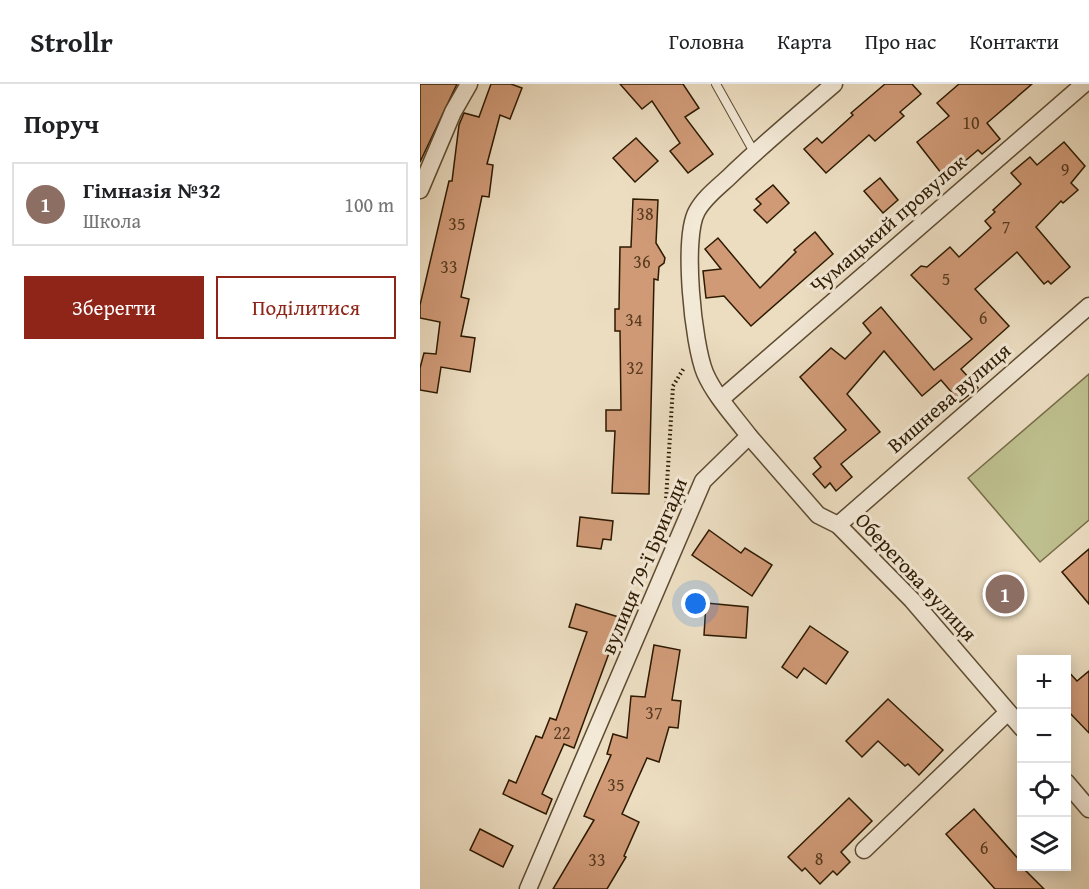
<!DOCTYPE html>
<html lang="uk">
<meta charset="utf-8">
<style>
body{margin:0;font-family:"Gentium Book Plus",serif;background:#f6f6f6;color:#202124}
.controls{position:absolute;right:18px;bottom:18px;display:grid;overflow:hidden;border-radius:0px;box-shadow:0 3px 15px #0003}
.controls button{width:54px;height:54px;display:grid;place-items:center;padding:0;border:0;border-bottom:2px solid #e0e0e0;background:#fff;color:#202124;font:30px sans-serif}
.you{position:absolute;left:276px;top:520px;width:21px;height:21px;margin:-15px;border:4px solid #fff;border-radius:50%;background:#1a73e8;box-shadow:0 0 0 9px #1a73e833}
.badge{display:grid;place-items:center;width:39px;height:39px;border-radius:50%;background:#8f2418;color:#fff;font-size:20px;font-weight:700}
.pin{position:absolute;translate:-50% -50%;border:3px solid #fff;box-shadow:0 2px 6px #0006}
.list{margin:0;padding:0;list-style:none}
h2{display:flex;justify-content:space-between;align-items:center;height:78px;margin:0;padding:0 24px;font-size:26px}
h2 small{font-size:20px;font-weight:400;color:#757577}
.list li{display:grid;grid-template-columns:39px 1fr auto;gap:18px;align-items:center;box-sizing:border-box;height:84px;margin:0 12px 12px;padding:0 12px;border:2px solid #e0e0e0;border-radius:0px}
.list b{display:block;font-size:22px;white-space:nowrap}
.list p{margin:0;font-size:20px;white-space:nowrap;color:#757577}
.list em{font-size:20px;font-style:normal;color:#757577}
.actions{display:flex;gap:12px;padding:18px 24px}
.actions a{flex:1;padding:14px 0;border:2px solid #8f2418;border-radius:0px;text-align:center;font-size:21px;color:#8f2418}
.actions .main{background:#8f2418;color:#fff}
.icon{flex:none;width:33px;height:33px;fill:none;stroke:currentColor;stroke-width:2;stroke-linecap:round;stroke-linejoin:round}
.map{position:relative;flex:none;width:669px;height:805px;overflow:hidden}
header{display:flex;align-items:center;gap:36px;box-sizing:border-box;height:84px;padding:0 30px;background:#fff;border-bottom:2px solid #e0e0e0}
header strong{font-size:28px}
nav{display:flex;gap:33px;margin-inline-start:auto;font-size:21px}
main{display:flex}
aside{flex:1;background:#fff}
.map>svg:first-child{display:block}
</style>
<header>
<strong>Strollr</strong>
<nav><a>Головна</a><a>Карта</a><a>Про нас</a><a>Контакти</a></nav>
</header>
<main>
<aside>
<h2>Поруч<small></small></h2>
<ul class="list">
<li><span class="badge" style="background:#8d6e63">1</span><div><b>Гімназія №32</b><p>Школа</p></div><em>100 m</em></li>
</ul>
<div class="actions"><a class="main">Зберегти</a><a>Поділитися</a></div>
</aside>
<div class="map">
<svg width="669" height="805" viewBox="0 0 669 805">
<rect width="100%" height="100%" fill="#ecddc1"/>
<filter id="stains"><feTurbulence type="fractalNoise" baseFrequency=".00333" numOctaves="4"/><feColorMatrix values="0 0 0 0 .2 0 0 0 0 .09 0 0 0 0 .02 0 0 0 .5 -.17"/></filter>
<radialGradient id="worn" r=".72"><stop offset=".6" stop-color="#630" stop-opacity="0"/><stop offset="1" stop-color="#630" stop-opacity=".3"/></radialGradient>
<polygon fill="#bebf8e" stroke="#766c48" stroke-width="1.5" points="669,290 669,436 620,478 548,394"/>
<g fill="#d09a77" stroke="#2d1a01" stroke-width="1.5">
<polygon points="0,0 37,0 0,78"/>
<polygon points="71,0 91,0 102,4 90,35 80,31 67,80 73,81 69,113 62,112 41,213 49,215 41,252 55,254 50,288 21,283 17,309 0,306 0,284 4,269 16,270 20,238 0,234 0,221 29,97 32,97 39,41 44,29 59,33"/>
<polygon points="200,0 263,0 279,24 265,33 293,70 268,89 250,67 260,59 232,17 222,25"/>
<polygon points="465,0 492,0 501,10 480,28 484,32 455,57 449,51 406,89 384,65 397,54 402,59 433,31 431,29"/>
<polygon points="539,0 612,0 567,39 580,55 562,70 558,66 525,94 497,58 529,32 517,19"/>
<polygon points="216,54 238,77 215,98 193,74"/>
<polygon points="644,58 665,82 651,99 658,106 643,119 641,117 616,143 650,183 631,200 628,197 624,200 597,168 555,205 589,242 541,285 558,304 540,318 521,296 502,312 464,267 427,310 460,348 421,380 432,393 416,407 410,399 405,404 393,390 401,383 394,374 426,346 380,293 411,264 425,275 451,249 443,239 461,223 514,286 552,255 491,191 501,182 507,183 530,163 539,173 571,144 565,137 575,128 573,126 601,100 591,89 610,73 617,81"/>
<polygon points="460,94 478,116 463,129 444,107"/>
<polygon points="353,101 369,119 347,139 334,126 341,120 336,115"/>
<polygon points="213,115 238,116 236,159 245,174 244,179 239,183 238,196 234,195 229,410 192,409 195,347 186,347 186,326 201,326 200,247 195,247 195,225 199,225 200,163 211,163"/>
<polygon points="395,148 413,170 331,242 304,212 286,214 283,187 301,185 285,165 298,154 340,204 376,168 374,166"/>
<polygon points="160,433 193,437 191,456 183,455 181,465 157,462"/>
<polygon points="289,446 321,469 325,464 352,481 332,512 272,471"/>
<polygon points="669,465 669,520 642,488"/>
<polygon points="286,519 328,523 326,554 284,551"/>
<polygon points="156,520 202,534 154,664 144,660 122,710 132,715 126,730 83,710 89,696 96,699 116,652 122,654 130,634 136,636 167,548 149,543"/>
<polygon points="390,542 428,568 406,600 384,584 377,594 362,583"/>
<polygon points="234,561 260,566 252,616 261,617 258,644 249,643 239,678 227,674 202,730 219,738 204,772 206,773 187,805 133,805 174,736 164,732 191,671 187,670 193,650 207,654 211,612 225,613"/>
<polygon points="646,585 657,597 669,587 669,649 646,625"/>
<polygon points="468,615 523,666 499,691 488,680 485,682 458,657 442,673 426,657"/>
<polygon points="429,714 452,737 421,768 430,778 417,791 413,787 400,800 385,784 382,787 368,773"/>
<polygon points="554,725 602,779 602,783 624,805 575,805 526,750"/>
<polygon points="60,745 93,762 83,783 50,766"/>
</g>
<g fill="none" stroke-linecap="round" stroke-linejoin="round">
<defs>
<polyline id="service" points="296,0 334,68"/>
<g id="minor">
<polyline points="0,106 33,28 49,0"/>
<polyline points="301,315 664,0"/>
<polyline points="329,352 398,431 418,441 492,516 602,644"/>
<polyline points="418,441 669,222"/>
<polyline points="646,698 669,725"/>
<polyline points="444,766 588,628"/>
<path d="M108,805L283,397L329,352C314,332 295,312 285,289C273,260 262,153 277,127C284,114 297,104 308,94C342,61 378,31 414,0"/>
</g>
</defs>
<use href="#service" stroke="#5d4b31" stroke-width="10"/>
<use href="#minor" stroke="#5d4b31" stroke-width="19"/>
<polyline stroke="#2d1a01" stroke-width="4" stroke-dasharray="1.5 3" stroke-linecap="butt" points="250,427 246,416 253,302 264,284"/>
<use href="#service" stroke="#f3e9d7" stroke-width="8"/>
<use href="#minor" stroke="#f3e9d7" stroke-width="16"/>
</g>
<g text-anchor="middle" stroke-width="6" stroke-linejoin="round" paint-order="stroke">
<g font-size="18" fill="#563a1e">
<text x="551" y="45">10</text>
<text x="645" y="92">9</text>
<text x="225" y="136">38</text>
<text x="37" y="146">35</text>
<text x="586" y="149">7</text>
<text x="222" y="184">36</text>
<text x="29" y="189">33</text>
<text x="526" y="201">5</text>
<text x="563" y="240">6</text>
<text x="214" y="242">34</text>
<text x="215" y="290">32</text>
<text x="234" y="635">37</text>
<text x="142" y="655">22</text>
<text x="196" y="707">35</text>
<text x="564" y="770">6</text>
<text x="399" y="781">8</text>
<text x="177" y="782">33</text>
</g>
<g font-size="21" fill="#2d1a01" stroke="#f3e9d7">
<text transform="translate(468 140) rotate(-41)" y="7">Чумацький провулок</text>
<text transform="translate(529 314) rotate(-41)" y="7">Вишнева вулиця</text>
<text transform="translate(224 482) rotate(-67)" y="7">вулиця 79-ї Бригади</text>
<text transform="translate(496 493) rotate(47)" y="7">Оберегова вулиця</text>
</g>
</g>
<rect width="100%" height="100%" filter="url(#stains)"/>
<rect width="100%" height="100%" fill="url(#worn)"/>
</svg>
<div class="controls">
<button>+</button>
<button>−</button>
<button><svg class="icon" aria-label="locate" viewBox="0 0 24 24"><circle cx="12" cy="12" r="6"/><path d="M12 2v4M12 18v4M2 12h4M18 12h4"/></svg></button>
<button><svg class="icon" aria-label="layers" viewBox="0 0 24 24"><path d="M12 4l9 5-9 5-9-5zM3 14l9 5 9-5"/></svg></button>
</div>
<div class="you"></div>
<div class="pin badge" style="left:585px;top:510px;background:#8d6e63">1</div>
</div>
</main>
